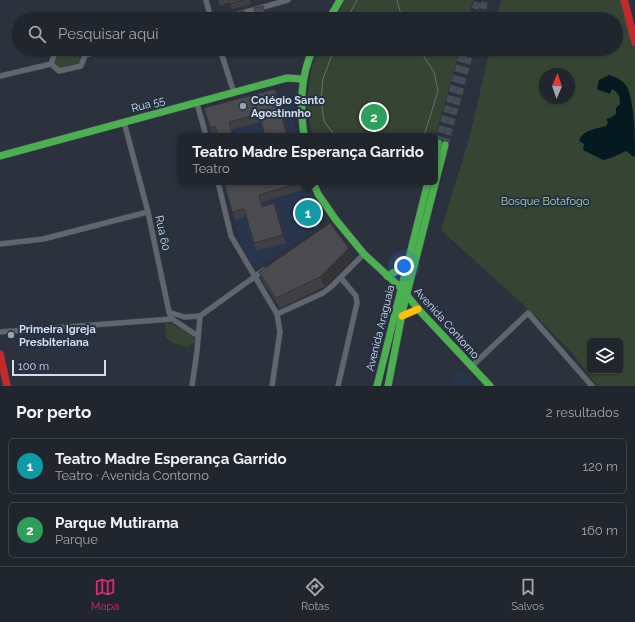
<!DOCTYPE html>
<html lang="pt">
<meta charset="utf-8">
<style>
body{margin:0;font-family:Raleway,sans-serif;background:#292e36;color:#f1f3f6}
.controls{position:absolute;right:12px;bottom:12px;display:grid;overflow:hidden;border-radius:6px;box-shadow:0 1px 3px #0004}
.controls button{width:36px;height:36px;display:grid;place-items:center;padding:0;border:0;border-bottom:1px solid #3e434a;background:#21262e;color:#f1f3f6;font:20px sans-serif}
.compass{position:absolute;left:539px;top:68px;width:36px;height:36px;border-radius:50%;background:#21262e;box-shadow:0 1px 3px #0004;rotate:2deg}
.scale{position:absolute;left:12px;bottom:10px;width:94px;box-sizing:border-box;padding-left:4px;border:2px solid #d5ddea;border-top:0;font-size:11px;line-height:14px;white-space:nowrap;color:#d5ddea;-webkit-text-stroke:3px #253144;paint-order:stroke}
.you{position:absolute;left:404px;top:266px;width:14px;height:14px;margin:-10px;border:3px solid #fff;border-radius:50%;background:#1a73e8;box-shadow:0 0 0 6px #1a73e833}
.badge{display:grid;place-items:center;width:26px;height:26px;border-radius:50%;background:#db2777;color:#fff;font-size:13px;font-weight:700}
.pin{position:absolute;translate:-50% -50%;border:2px solid #fff;box-shadow:0 1px 4px #0006}
.popup{position:absolute;left:178px;top:133px;width:260px;height:52px;box-sizing:border-box;display:grid;place-content:center;border-radius:6px;background:#21262e;filter:drop-shadow(0 1px 3px #0005);font-size:13px;white-space:nowrap;color:#a2a5aa}
.popup b{font-size:15px;color:#f1f3f6}
.popup::after{content:'';position:absolute;left:50%;top:100%;margin-left:-8px;border:8px solid transparent;border-top-color:#21262e}
.list{margin:0;padding:0;list-style:none}
h2{display:flex;justify-content:space-between;align-items:center;height:52px;margin:0;padding:0 16px;font-size:17px}
h2 small{font-size:13px;font-weight:400;color:#a2a5aa}
.list li{display:grid;grid-template-columns:26px 1fr auto;gap:12px;align-items:center;box-sizing:border-box;height:56px;margin:0 8px 8px;padding:0 8px;border:1px solid #3e434a;border-radius:6px}
.list b{display:block;font-size:15px;white-space:nowrap}
.list p{margin:0;font-size:13px;white-space:nowrap;color:#a2a5aa}
.list em{font-size:13px;font-style:normal;color:#a2a5aa}
.icon{flex:none;width:22px;height:22px;fill:none;stroke:currentColor;stroke-width:2;stroke-linecap:round;stroke-linejoin:round}
.map{position:relative;flex:none;width:635px;height:386px;overflow:hidden}
.search{position:absolute;background:#21262e;box-shadow:0 1px 3px #0004;left:12px;right:12px;top:12px;height:44px;display:flex;align-items:center;gap:10px;box-sizing:border-box;padding:0 14px;border-radius:22px;color:#a2a5aa;font-size:15px}
.sheet{height:180px;background:#21262e}
nav{display:flex;justify-content:space-around;align-items:center;box-sizing:border-box;height:56px;border-top:1px solid #3e434a;background:#21262e;font-size:11px;color:#a2a5aa}
nav a{display:grid;justify-items:center;gap:2px}
nav .on{color:#db2777}
.map>svg:first-child{display:block}
</style>
<div class="map">
<svg width="635" height="386" viewBox="0 0 635 386">
<rect width="100%" height="100%" fill="#2c323d"/>
<g fill="#29354d">
<polygon points="283,91 293,96 295,136 210,136 203,111"/>
<polygon points="223,182 309,182 321,226 255,270 240,242"/>
<polygon points="458,369 479,386 451,386"/>
</g>
<g fill="#364433" fill-rule="evenodd">
<polygon points="345,0 473,0 468,19 335,19"/>
<path d="M501,0H628L635,30V386H597L574,355L541,321L441,230L469,139L490,49H616V19H497ZM545,74H569V98H545ZM590,341H620V371H590Z"/>
<polygon points="320,49 460,49 435,137 435,136 313,136 306,107 312,66"/>
<polygon points="77,52 80,57 79,63 60,69 54,64 56,56"/>
<path d="M165,322C173,324 191,332 195,340L194,343L187,347L173,343L166,337Z"/>
</g>
<path fill="#041a20" d="M609,75C616,77 623,80 627,87C635,106 635,136 635,156L634,157L626,151L611,158L603,160L583,150L584,144L579,141C582,130 596,129 606,126L608,122L606,119L610,118L616,114V108L620,104C620,96 619,93 612,89L610,94C605,91 602,92 597,89L599,80Z"/>
<g fill="none" stroke-linecap="round" stroke-linejoin="round">
<g stroke="#454c57" stroke-width="7" stroke-dasharray="7 3.5" stroke-linecap="butt">
<polyline points="472,19 478,0"/>
<polyline points="480,19 485,0"/>
<polyline points="438,143 464,49"/>
<polyline points="445,145 471,49"/>
</g>
<defs>
<g id="street">
<polyline points="206,0 211,19"/>
<polyline points="239,14 288,0"/>
<polyline points="220,49 234,93"/>
<polyline points="85,55 108,49"/>
<polyline points="51,64 59,71 81,66 85,55"/>
<polyline points="51,64 55,53 81,50 85,55"/>
<polyline points="0,76 51,64"/>
<polyline points="197,103 206,136"/>
<polyline points="124,122 148,212 169,312 172,319 198,336"/>
<polyline points="218,182 231,236 277,314 280,332 272,386"/>
<polyline points="0,244 43,239 148,212"/>
<polyline points="169,312 184,317 200,316"/>
<polyline points="277,314 323,293 332,286 364,254"/>
<polyline points="200,316 264,270"/>
<polyline points="0,332 172,319"/>
<polyline points="471,367 528,313 592,386"/>
<polyline points="192,386 197,351 200,316"/>
<polyline points="338,386 357,303 356,296 341,278"/>
</g>
<g id="fast">
<polyline points="329,19 340,0"/>
<path d="M304,136C300,106 300,77 313,49"/>
<polyline points="0,156 287,78 302,79"/>
<polyline points="435,156 438,143"/>
<polyline points="313,182 318,194 336,220 364,254 401,288 418,309 490,386"/>
<polyline points="387,276 403,268 408,263"/>
<polyline points="377,386 428,182"/>
<polyline points="388,386 403,309 445,145"/>
</g>
<polyline id="slow" points="402,316 418,309"/>
<g id="jam">
<polyline points="624,0 635,42"/>
<polyline points="0,354 7,386"/>
</g>
</defs>
<use href="#street" stroke="#484d57" stroke-width="6"/>
<use href="#fast" stroke="#484d57" stroke-width="8"/>
<use href="#slow" stroke="#484d57" stroke-width="8"/>
<use href="#jam" stroke="#484d57" stroke-width="8"/>
<use href="#street" stroke="#61666e" stroke-width="5"/>
<use href="#fast" stroke="#4caf50" stroke-width="7"/>
<use href="#slow" stroke="#ffc107" stroke-width="7"/>
<use href="#jam" stroke="#c62828" stroke-width="7"/>
<g stroke="#6a6e76" stroke-width="1">
<polyline points="397,0 402,19"/>
<polyline points="347,19 357,0"/>
<polyline points="334,49 323,79 321,100 324,121 335,136"/>
<polyline points="419,49 434,72 438,91 424,136"/>
</g>
</g>
<g fill="#404044">
<polygon points="218,0 250,0 251,4 232,9 229,2 220,6"/>
<polygon points="230,49 253,49 253,50 233,55"/>
<polygon points="278,97 288,136 265,136 261,122 213,134 210,127"/>
<polygon points="224,182 300,182 302,190 262,202 263,207 277,211 286,243 256,251 254,243 246,217 235,220"/>
<polygon points="353,258 324,287 280,308 263,282 259,272"/>
</g>
<g fill="#343437">
<polygon points="275,89 278,97 288,136 287,136"/>
<polygon points="274,203 277,211 286,243 283,235"/>
<polygon points="349,248 353,258 324,287 320,277"/>
</g>
<g fill="#4b4a4f" stroke="#343437">
<polygon points="229,0 245,0 230,4"/>
<polygon points="263,6 267,19 258,19 254,8"/>
<polygon points="244,11 246,19 222,19 221,17"/>
<polygon points="275,89 287,136 265,136 259,114 229,122 233,136 218,136 215,126 210,127 204,108"/>
<polygon points="224,182 299,182 299,183 259,195 262,207 274,203 283,235 254,243 244,209 232,212"/>
<polygon points="330,223 349,248 320,277 276,298 259,272"/>
</g>
<g fill="#9aa1ad" stroke="#253144" stroke-width="1.5">
<circle cx="243" cy="106" r="4"/>
<circle cx="11" cy="335" r="4"/>
</g>
<g text-anchor="middle" stroke-width="4" stroke-linejoin="round" paint-order="stroke">
<g font-size="11" font-weight="bold" fill="#d5ddea" stroke="#253144" text-anchor="start">
<text x="251" y="104">Colégio Santo<tspan x="251" dy="13">Agostinnho</tspan></text>
<text x="19" y="333">Primeira Igreja<tspan x="19" dy="13">Presbiteriana</tspan></text>
</g>
<g font-size="11" fill="#d5ddea" stroke="#253144">
<text transform="translate(148 104) rotate(-15)" y="4">Rua 55</text>
<text transform="translate(163 233) rotate(78)" y="4">Rua 60</text>
<text transform="translate(447 323) rotate(48)" y="4">Avenida Contorno</text>
<text transform="translate(380 328) rotate(-76)" y="4">Avenida Araguaia</text>
</g>
<g font-size="11" fill="#aad199" stroke="#253144">
<text x="545" y="205">Bosque Botafogo</text>
</g>
</g>
</svg>
<div class="controls">
<button><svg class="icon" aria-label="layers" viewBox="0 0 24 24"><path d="M12 4l9 5-9 5-9-5zM3 14l9 5 9-5"/></svg></button>
</div>
<svg class="compass" viewBox="-18 -18 36 36"><path d="M0-13l5 13h-10z" fill="#e53935"/><path d="M0 13l5-13h-10z" fill="#a2a5aa"/></svg>
<div class="scale">100 m</div>
<div class="you"></div>
<div class="pin badge" style="left:308px;top:213px;background:#0f9aa8">1</div>
<div class="popup"><b>Teatro Madre Esperança Garrido</b>Teatro</div>
<div class="pin badge" style="left:374px;top:117px;background:#2e9e5b">2</div>
<div class="search"><svg class="icon" aria-label="search" viewBox="0 0 24 24"><circle cx="10" cy="10" r="6"/><path d="M15 15l6 6"/></svg>Pesquisar aqui</div>
</div>
<section class="sheet">
<h2>Por perto<small>2 resultados</small></h2>
<ul class="list">
<li><span class="badge" style="background:#0f9aa8">1</span><div><b>Teatro Madre Esperança Garrido</b><p>Teatro · Avenida Contorno</p></div><em>120 m</em></li>
<li><span class="badge" style="background:#2e9e5b">2</span><div><b>Parque Mutirama</b><p>Parque</p></div><em>160 m</em></li>
</ul>
</section>
<nav>
<a class="on"><svg class="icon" aria-label="map" viewBox="0 0 24 24"><path d="M3 6l6-2 6 2 6-2v14l-6 2-6-2-6 2zM9 4v14M15 6v14"/></svg>Mapa</a>
<a><svg class="icon" aria-label="directions" viewBox="0 0 24 24"><path d="M12 3l9 9-9 9-9-9zM9 14v-3h6M13 9l2 2-2 2"/></svg>Rotas</a>
<a><svg class="icon" aria-label="saved" viewBox="0 0 24 24"><path d="M7 4h10v16l-5-4-5 4z"/></svg>Salvos</a>
</nav>
